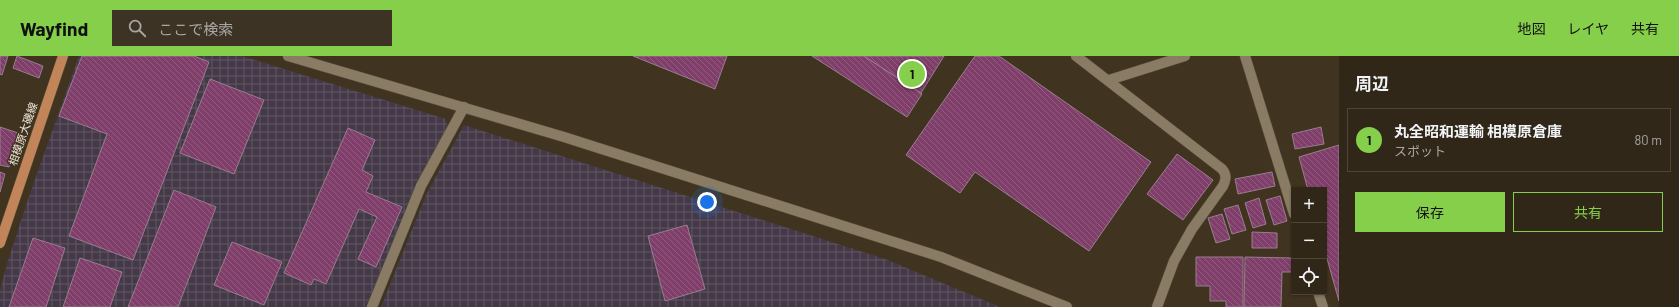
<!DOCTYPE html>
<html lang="ja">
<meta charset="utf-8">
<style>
body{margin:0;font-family:Barlow,"Noto Sans JP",sans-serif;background:#3c3325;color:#f1f3f6}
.controls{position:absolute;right:12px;bottom:12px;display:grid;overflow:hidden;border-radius:0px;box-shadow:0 1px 3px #0004}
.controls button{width:36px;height:36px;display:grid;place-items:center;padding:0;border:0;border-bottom:1px solid #4b4437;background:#302718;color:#f1f3f6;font:20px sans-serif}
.you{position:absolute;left:707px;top:146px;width:14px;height:14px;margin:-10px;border:3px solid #fff;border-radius:50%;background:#1a73e8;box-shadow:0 0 0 6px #1a73e833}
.badge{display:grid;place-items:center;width:26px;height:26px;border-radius:50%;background:#86cf4b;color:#111;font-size:13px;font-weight:700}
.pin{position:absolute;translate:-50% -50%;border:2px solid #fff;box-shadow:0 1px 4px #0006}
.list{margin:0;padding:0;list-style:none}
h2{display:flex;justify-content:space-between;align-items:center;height:52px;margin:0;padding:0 16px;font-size:17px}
h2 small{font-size:13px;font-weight:400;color:#a8a5a2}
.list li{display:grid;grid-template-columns:26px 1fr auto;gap:12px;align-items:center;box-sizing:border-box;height:64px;margin:0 8px 8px;padding:0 8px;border:1px solid #4b4437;border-radius:0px}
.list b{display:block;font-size:15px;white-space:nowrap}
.list p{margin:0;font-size:13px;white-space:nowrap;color:#a8a5a2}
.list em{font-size:13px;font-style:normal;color:#a8a5a2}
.actions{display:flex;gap:8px;padding:12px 16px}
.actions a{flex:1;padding:9px 0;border:1px solid #86cf4b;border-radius:0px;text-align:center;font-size:14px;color:#86cf4b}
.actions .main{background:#86cf4b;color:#111}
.icon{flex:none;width:22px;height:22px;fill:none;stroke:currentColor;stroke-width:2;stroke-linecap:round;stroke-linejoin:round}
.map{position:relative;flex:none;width:1339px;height:251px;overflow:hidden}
header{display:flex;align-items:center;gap:24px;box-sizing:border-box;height:56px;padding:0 20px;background:#86cf4b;color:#111}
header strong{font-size:19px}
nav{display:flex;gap:22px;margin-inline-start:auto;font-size:14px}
.search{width:280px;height:36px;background:#3c3325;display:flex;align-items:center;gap:10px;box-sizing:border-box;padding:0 14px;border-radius:0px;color:#a8a5a2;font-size:15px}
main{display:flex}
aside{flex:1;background:#302718}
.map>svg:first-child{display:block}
</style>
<header>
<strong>Wayfind</strong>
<div class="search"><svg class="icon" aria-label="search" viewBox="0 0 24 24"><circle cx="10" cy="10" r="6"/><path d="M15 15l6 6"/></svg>ここで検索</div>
<nav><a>地図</a><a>レイヤ</a><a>共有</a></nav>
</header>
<main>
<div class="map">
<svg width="1339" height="251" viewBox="0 0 1339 251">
<defs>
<pattern id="industrial-grid" width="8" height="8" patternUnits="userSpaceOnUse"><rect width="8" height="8" fill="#453949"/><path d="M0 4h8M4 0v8" fill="none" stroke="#605662"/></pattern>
<pattern id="building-back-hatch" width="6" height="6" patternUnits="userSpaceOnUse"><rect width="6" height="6" fill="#803f6a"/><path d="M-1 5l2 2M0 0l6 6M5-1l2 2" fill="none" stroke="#925b7f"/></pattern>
</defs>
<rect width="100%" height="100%" fill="#403420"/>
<g fill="url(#industrial-grid)">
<polygon points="79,0 242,0 446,63 448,71 416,128 368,251 0,251 0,234 7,208 28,143"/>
<polygon points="464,69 885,203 1000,251 381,251 426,139"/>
</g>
<g fill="url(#building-back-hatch)" stroke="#977e8d">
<polygon points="0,0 8,0 2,19 0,18"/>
<polygon points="17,0 43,10 39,22 13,12"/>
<polygon points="82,0 194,0 209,6 133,204 69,180 107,78 59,60"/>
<polygon points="633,0 727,0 715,33"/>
<polygon points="812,0 864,0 922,38 907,61"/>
<polygon points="864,0 944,0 921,37"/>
<polygon points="975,0 999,0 1151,106 1089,195 975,116 960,137 906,99"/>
<polygon points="210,23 264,44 234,118 180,97"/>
<polygon points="0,71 18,77 9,111 0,109"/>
<polygon points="1321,71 1324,88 1295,93 1292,78"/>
<polygon points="348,72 375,84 362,114 373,120 366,136 402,151 376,211 358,203 377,161 359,153 326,228 314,223 311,229 284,217"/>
<polygon points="1339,89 1339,245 1324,192 1324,134 1308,134 1299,101"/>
<polygon points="1177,98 1213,124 1183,164 1147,138"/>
<polygon points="0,116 5,118 0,136"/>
<polygon points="1272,116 1275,130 1238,138 1235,123"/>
<polygon points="174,134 216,151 178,251 128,251"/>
<polygon points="1280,140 1287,165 1274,169 1266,144"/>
<polygon points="1259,142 1266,168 1253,172 1245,147"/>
<polygon points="1238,149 1246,174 1232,178 1224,153"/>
<polygon points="1222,158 1230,183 1216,187 1208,162"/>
<polygon points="687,169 705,233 665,245 648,180"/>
<polygon points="1252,176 1277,177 1277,192 1252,192"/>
<polygon points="33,182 65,192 46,251 9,251"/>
<polygon points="232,186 282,206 264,249 214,229"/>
<polygon points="1196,201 1243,201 1243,251 1226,251 1226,245 1210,245 1210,230 1196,230"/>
<polygon points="1245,201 1294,202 1294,216 1282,216 1281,251 1244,251"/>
<polygon points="80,202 122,216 110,251 63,251"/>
</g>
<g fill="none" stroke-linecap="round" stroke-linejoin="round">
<defs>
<g id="minor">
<polyline points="288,0 564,81 941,201 1067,251"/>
<path d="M1076,0L1222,113C1227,119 1226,123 1223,130L1192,173L1174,205L1157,251"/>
<polyline points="1245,0 1294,158"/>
<polyline points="1109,24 1185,0"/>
<polyline points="1318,236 1323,251"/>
<polyline points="372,251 421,130 464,51"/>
</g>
<polyline id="major" points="0,187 63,0"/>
</defs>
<use href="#minor" stroke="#5a503d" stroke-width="11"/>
<use href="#major" stroke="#5a503d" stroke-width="11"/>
<use href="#minor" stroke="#897b64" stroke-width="10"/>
<use href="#major" stroke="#c18559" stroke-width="10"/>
</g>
<g text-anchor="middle" stroke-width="3" stroke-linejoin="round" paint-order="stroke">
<g font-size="11" fill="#ebe3d7" stroke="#403420">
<text transform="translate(23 78) rotate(-71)" y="4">相模原大磯線</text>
</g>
</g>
</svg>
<div class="controls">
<button>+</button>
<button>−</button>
<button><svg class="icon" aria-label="locate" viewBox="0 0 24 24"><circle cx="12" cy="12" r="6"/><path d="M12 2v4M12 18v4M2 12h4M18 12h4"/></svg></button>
</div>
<div class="you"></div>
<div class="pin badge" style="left:912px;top:18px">1</div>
</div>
<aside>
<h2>周辺<small></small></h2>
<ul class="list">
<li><span class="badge">1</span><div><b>丸全昭和運輸 相模原倉庫</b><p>スポット</p></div><em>80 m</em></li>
</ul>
<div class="actions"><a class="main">保存</a><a>共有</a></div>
</aside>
</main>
